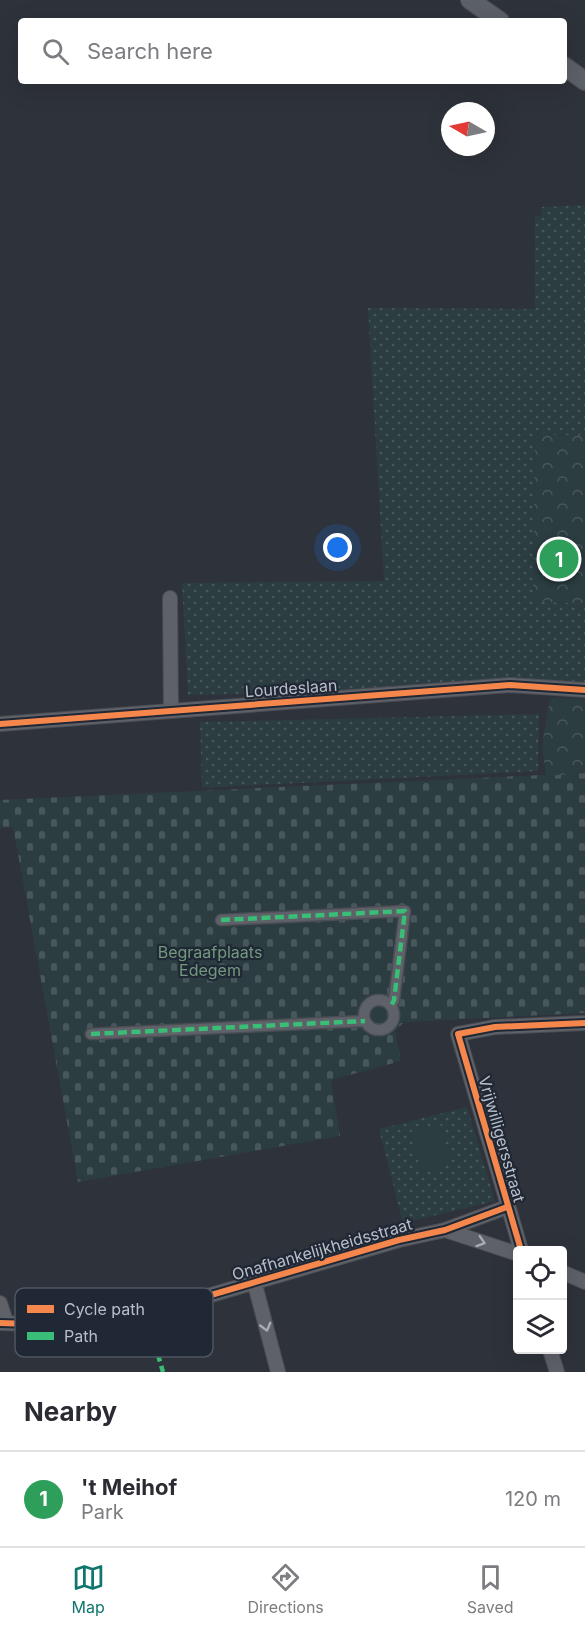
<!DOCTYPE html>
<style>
body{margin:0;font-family:Inter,sans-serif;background:#f7f7f7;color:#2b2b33}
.controls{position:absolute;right:18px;bottom:18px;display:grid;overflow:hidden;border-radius:6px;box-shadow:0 6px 24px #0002}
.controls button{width:54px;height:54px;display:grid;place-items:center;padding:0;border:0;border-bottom:2px solid #e1e1e2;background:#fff;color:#2b2b33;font:30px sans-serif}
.compass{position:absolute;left:441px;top:102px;width:54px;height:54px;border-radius:50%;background:#fff;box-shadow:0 6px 24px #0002;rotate:279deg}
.you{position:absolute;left:338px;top:548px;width:21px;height:21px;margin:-15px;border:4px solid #fff;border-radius:50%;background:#1a73e8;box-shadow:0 0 0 9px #1a73e833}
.badge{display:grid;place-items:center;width:39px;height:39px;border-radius:50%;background:#0f766e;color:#fff;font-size:20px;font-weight:700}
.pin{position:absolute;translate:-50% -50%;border:3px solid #fff;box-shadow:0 2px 6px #0006}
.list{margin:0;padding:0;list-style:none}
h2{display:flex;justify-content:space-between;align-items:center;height:78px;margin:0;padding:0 24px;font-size:26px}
h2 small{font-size:20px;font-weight:400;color:#7c7c81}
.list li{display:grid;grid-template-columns:39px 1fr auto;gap:18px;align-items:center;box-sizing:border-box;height:96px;padding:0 24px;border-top:2px solid #e1e1e2}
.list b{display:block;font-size:22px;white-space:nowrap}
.list p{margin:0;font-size:20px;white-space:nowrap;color:#7c7c81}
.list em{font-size:20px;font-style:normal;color:#7c7c81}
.icon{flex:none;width:33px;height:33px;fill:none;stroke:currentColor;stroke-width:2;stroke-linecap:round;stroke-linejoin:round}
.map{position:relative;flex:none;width:585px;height:1372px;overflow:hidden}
.search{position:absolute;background:#fff;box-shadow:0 6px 24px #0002;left:18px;right:18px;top:18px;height:66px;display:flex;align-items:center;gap:15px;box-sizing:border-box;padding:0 21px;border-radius:6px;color:#7c7c81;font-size:22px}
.sheet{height:174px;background:#fff}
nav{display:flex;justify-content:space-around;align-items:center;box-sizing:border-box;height:84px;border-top:2px solid #e1e1e2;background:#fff;font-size:16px;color:#7c7c81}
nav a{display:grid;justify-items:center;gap:3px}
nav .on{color:#0f766e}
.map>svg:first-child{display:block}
</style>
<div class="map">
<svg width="585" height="1372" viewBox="0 0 585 1372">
<defs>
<pattern id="grass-dots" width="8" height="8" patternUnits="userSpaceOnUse" patternTransform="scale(1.5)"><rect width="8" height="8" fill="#2b3d41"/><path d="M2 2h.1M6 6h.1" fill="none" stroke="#48575b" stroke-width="1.8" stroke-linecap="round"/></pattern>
<pattern id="cemetery-stones" width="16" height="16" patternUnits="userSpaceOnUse" patternTransform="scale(1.5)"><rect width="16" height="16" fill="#2b3d41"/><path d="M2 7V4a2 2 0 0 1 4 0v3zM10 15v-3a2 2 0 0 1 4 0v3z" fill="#48575b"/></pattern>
<pattern id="park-crowns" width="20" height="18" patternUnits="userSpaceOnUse" patternTransform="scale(1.5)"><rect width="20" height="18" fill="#2b3d41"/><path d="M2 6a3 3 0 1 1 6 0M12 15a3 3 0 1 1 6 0" fill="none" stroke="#48575b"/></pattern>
</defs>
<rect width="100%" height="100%" fill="#2e323a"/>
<g fill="url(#grass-dots)">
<polygon points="585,205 585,436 535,434 533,601 585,604 585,689 188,695 182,583 384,581 368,308 535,309 535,216 541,216 542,207"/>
<polygon points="539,714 538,771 202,788 200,722"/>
<polygon points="467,1107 495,1201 403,1223 379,1129"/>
</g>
<polygon fill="url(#cemetery-stones)" points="585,773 585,1013 404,1022 395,1031 401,1061 331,1080 340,1136 78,1182 13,827 0,828 0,800"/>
<g fill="url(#park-crowns)">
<polygon points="535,434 585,436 585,604 533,601"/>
<polygon points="550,698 585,699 585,773 546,776 542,746"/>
</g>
<polygon fill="#2b3d41" points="440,1123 451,1164 421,1172 410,1132"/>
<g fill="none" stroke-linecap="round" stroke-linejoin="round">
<defs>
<g id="pedestrian">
<polyline points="221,920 405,911 394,1000 391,1006"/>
<circle cx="379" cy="1015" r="15"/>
<polyline points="91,1034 365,1021"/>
</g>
<g id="minor">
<polyline points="170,598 171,711"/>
<polyline points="0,724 510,685 585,690"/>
<polyline points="445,1230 518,1254"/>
<polyline points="521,1250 458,1034 495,1027 585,1023"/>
<polyline points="562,1272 585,1282"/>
<polyline points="254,1281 278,1372"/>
<polyline points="0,1303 6,1322"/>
<polyline points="0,1323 95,1326 146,1314 399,1240 445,1230 507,1207"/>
<polyline points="550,1350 557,1372"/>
</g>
<g id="secondary">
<polyline points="470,0 500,21"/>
<polyline points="564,66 585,81"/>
</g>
</defs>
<use href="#pedestrian" stroke="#4a4d53" stroke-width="13"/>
<use href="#minor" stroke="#4a4d53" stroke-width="16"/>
<use href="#secondary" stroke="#4a4d53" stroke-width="20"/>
<use href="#pedestrian" stroke="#5e6168" stroke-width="10"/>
<use href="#minor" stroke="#5e6168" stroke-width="14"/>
<use href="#secondary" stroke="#5c6067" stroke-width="18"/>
<g stroke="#3abd76" stroke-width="4.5" stroke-dasharray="9 4.5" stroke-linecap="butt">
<polyline points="221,920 405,911 394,1000 391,1006"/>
<polyline points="91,1034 365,1021"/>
<polyline points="146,1314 163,1372"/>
</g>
<defs>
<g id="cycleway">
<polyline points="0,724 510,685 585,690"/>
<polyline points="521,1250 458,1034 495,1027 585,1023"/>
<polyline points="0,1323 95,1326 146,1314 399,1240 445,1230 507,1207"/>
</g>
</defs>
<use href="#cycleway" stroke="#212835" stroke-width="10"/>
<use href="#cycleway" stroke="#f5874c" stroke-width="6"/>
</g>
<defs><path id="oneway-chevron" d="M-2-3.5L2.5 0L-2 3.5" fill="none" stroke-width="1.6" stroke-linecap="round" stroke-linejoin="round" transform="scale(1.5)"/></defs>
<g stroke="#a7acb6">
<use href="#oneway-chevron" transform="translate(481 1242) rotate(18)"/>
<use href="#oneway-chevron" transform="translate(266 1327) rotate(75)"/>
</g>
<g text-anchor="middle" stroke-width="4.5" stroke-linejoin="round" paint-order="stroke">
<g font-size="16" fill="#b9bfca" stroke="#212835">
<text transform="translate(291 688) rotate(-4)" y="6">Lourdeslaan</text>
<text transform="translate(502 1139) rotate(74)" y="6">Vrijwilligersstraat</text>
<text transform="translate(322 1249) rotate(-16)" y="6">Onafhankelijkheidsstraat</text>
</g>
<g font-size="16" fill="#72997e" stroke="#212835">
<text x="210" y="958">Begraafplaats<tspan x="210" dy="18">Edegem</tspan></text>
</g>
</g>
<rect x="15" y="1288" width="198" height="69" rx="9" fill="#212835" stroke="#4f5562" stroke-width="1.5"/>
<rect x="27" y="1305" width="27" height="8" fill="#f5874c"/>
<rect x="27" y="1332" width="27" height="8" fill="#3abd76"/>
<g font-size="16" fill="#b9bfca">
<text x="64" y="1315">Cycle path</text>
<text x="64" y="1342">Path</text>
</g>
</svg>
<div class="controls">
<button><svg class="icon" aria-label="locate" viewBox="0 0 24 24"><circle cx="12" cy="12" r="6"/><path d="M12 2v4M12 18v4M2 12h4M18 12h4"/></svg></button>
<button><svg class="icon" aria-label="layers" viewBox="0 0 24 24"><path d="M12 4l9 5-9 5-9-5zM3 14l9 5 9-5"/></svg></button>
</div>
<svg class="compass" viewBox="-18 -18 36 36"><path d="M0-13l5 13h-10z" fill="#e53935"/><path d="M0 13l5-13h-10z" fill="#7c7c81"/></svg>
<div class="you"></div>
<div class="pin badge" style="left:559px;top:559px;background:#2e9e5b">1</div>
<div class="search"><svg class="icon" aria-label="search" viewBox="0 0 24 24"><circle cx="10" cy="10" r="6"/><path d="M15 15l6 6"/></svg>Search here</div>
</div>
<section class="sheet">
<h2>Nearby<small></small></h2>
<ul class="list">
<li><span class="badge" style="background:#2e9e5b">1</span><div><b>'t Meihof</b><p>Park</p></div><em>120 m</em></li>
</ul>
</section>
<nav>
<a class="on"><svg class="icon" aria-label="map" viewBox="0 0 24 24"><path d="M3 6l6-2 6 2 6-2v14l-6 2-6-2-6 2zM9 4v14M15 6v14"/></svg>Map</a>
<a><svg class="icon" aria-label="directions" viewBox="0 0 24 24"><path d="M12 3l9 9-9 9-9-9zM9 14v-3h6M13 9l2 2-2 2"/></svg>Directions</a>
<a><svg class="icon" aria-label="saved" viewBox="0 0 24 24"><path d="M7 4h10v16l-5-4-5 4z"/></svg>Saved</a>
</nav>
